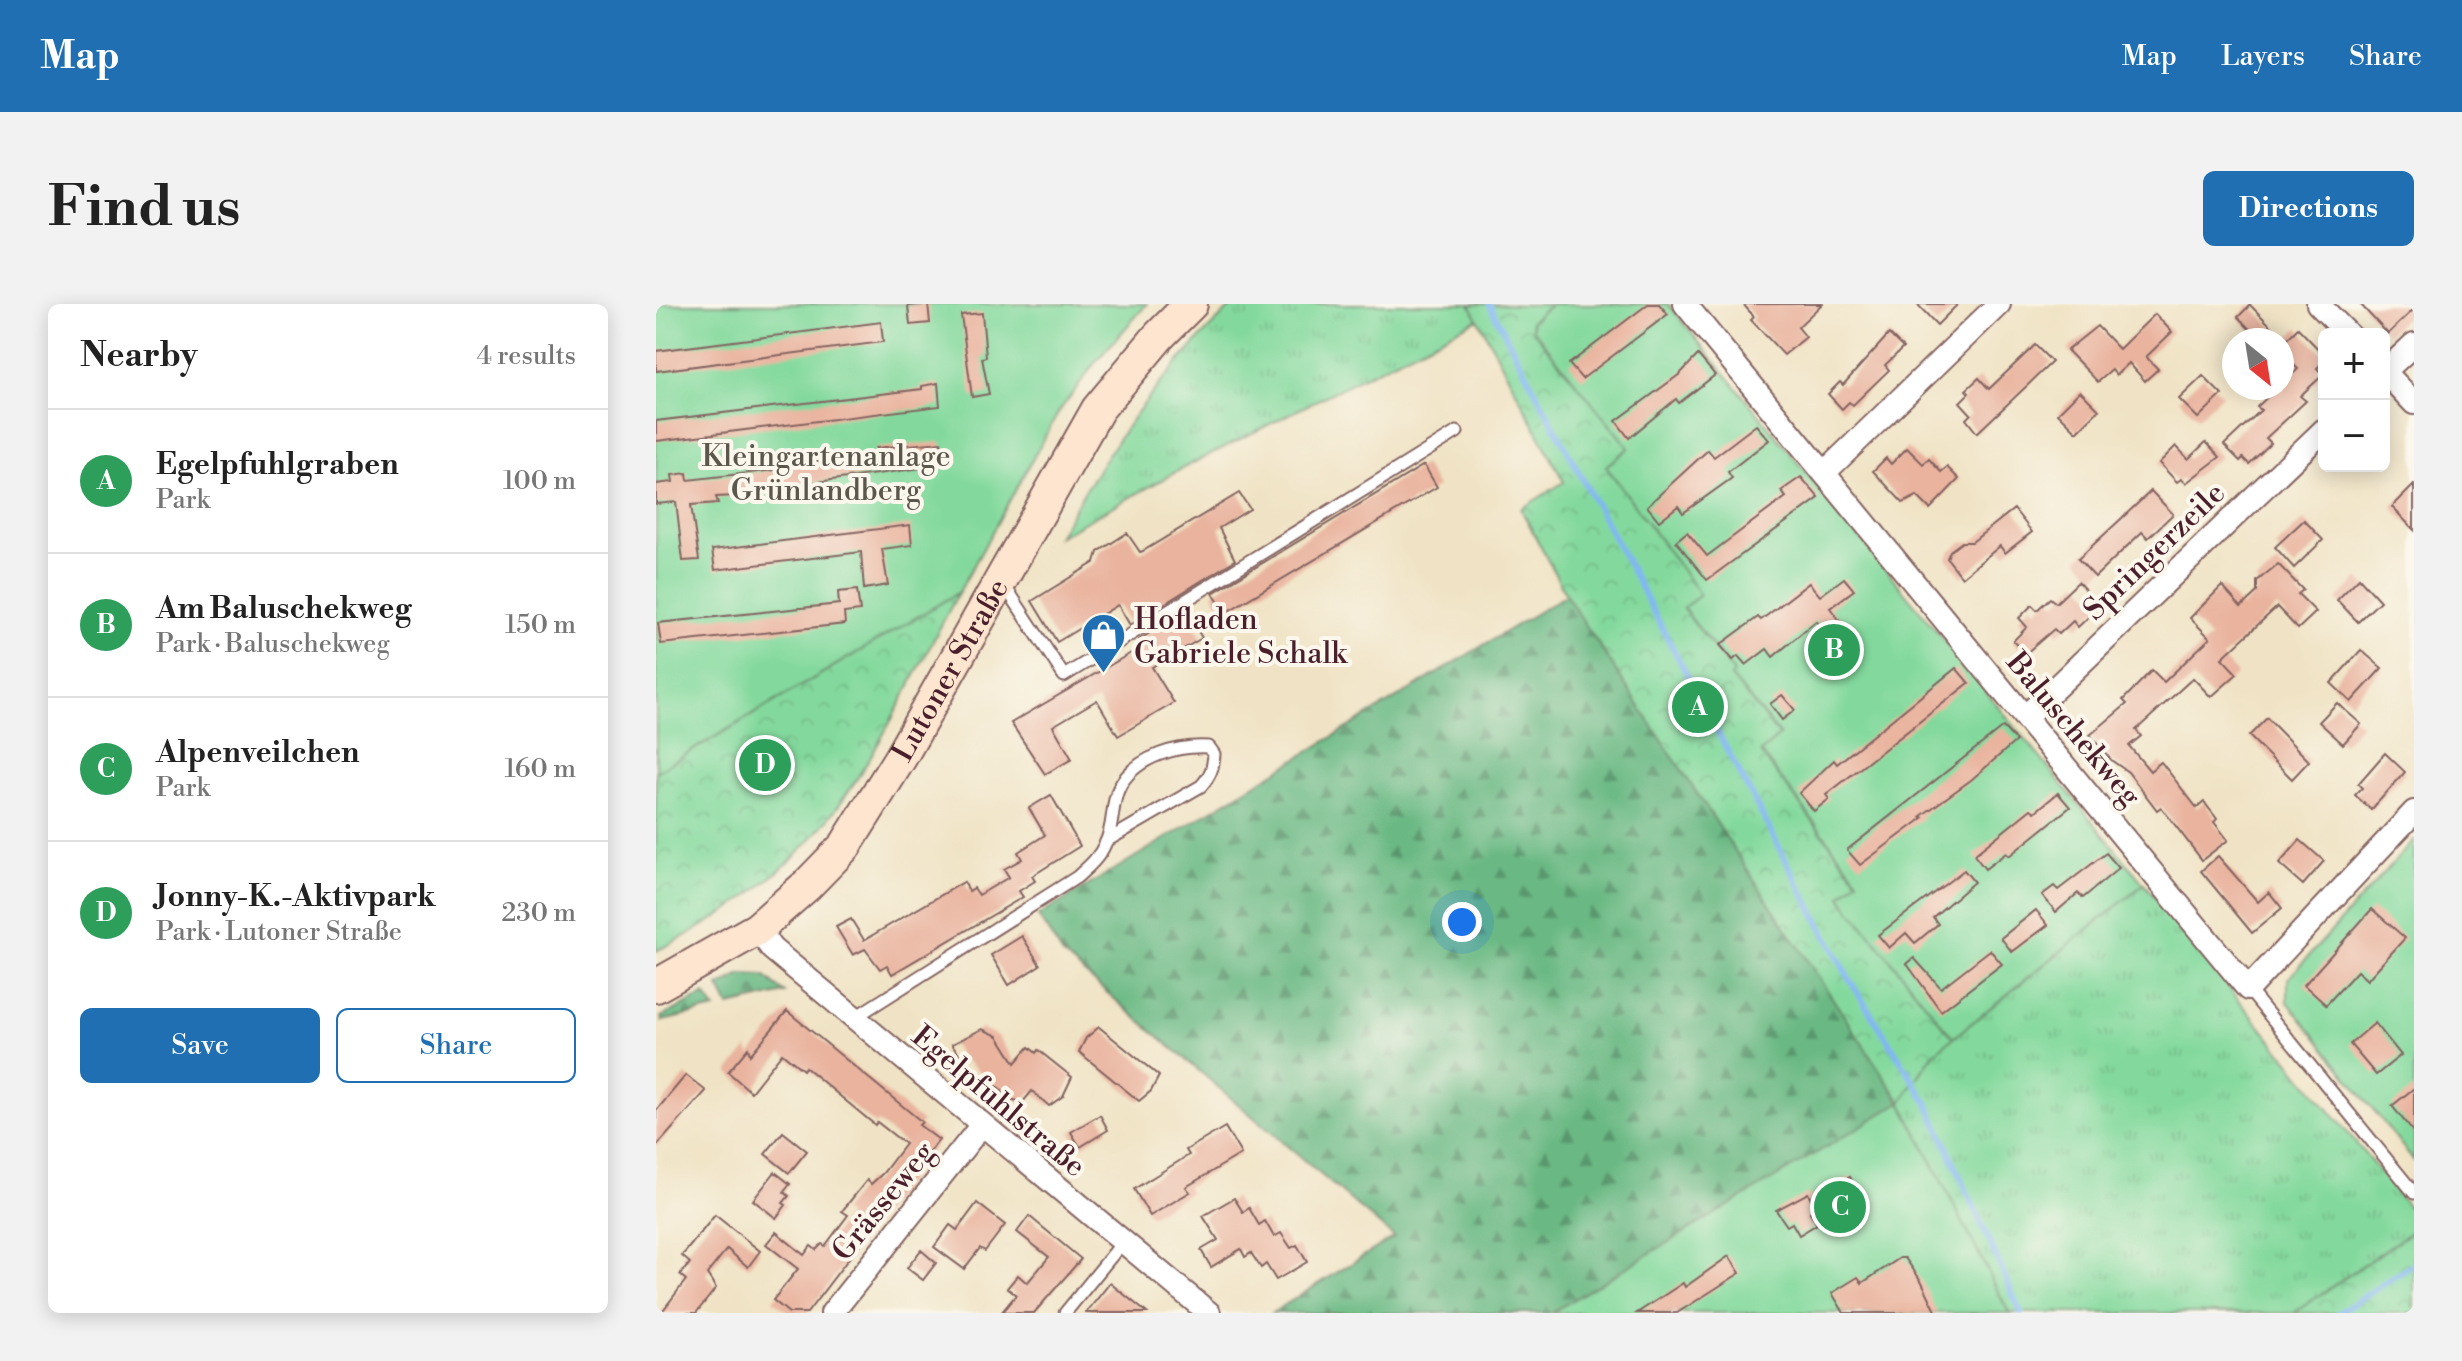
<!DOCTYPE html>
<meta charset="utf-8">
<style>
body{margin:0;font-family:"Libre Bodoni",serif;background:#f2f2f2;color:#222}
.controls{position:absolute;right:24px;top:24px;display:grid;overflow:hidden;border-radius:12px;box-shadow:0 4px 20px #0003}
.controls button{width:72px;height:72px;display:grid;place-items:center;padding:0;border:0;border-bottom:2px solid #e0e0e0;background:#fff;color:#222;font:40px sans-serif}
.compass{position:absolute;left:1566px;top:24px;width:72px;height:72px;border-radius:50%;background:#fff;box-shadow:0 4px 20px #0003;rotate:150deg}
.you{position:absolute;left:806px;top:618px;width:28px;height:28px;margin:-20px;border:6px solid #fff;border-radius:50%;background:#1a73e8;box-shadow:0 0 0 12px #1a73e833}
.badge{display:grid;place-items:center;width:52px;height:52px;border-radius:50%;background:#1f6fb2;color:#fff;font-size:26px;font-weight:700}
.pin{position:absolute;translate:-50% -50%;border:4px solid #fff;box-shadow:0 2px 8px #0006}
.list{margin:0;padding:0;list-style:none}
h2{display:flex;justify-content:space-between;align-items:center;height:104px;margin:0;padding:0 32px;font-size:34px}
h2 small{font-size:26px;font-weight:400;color:#767676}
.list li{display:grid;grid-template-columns:52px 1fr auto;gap:24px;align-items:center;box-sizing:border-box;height:144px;padding:0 32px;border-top:2px solid #e0e0e0}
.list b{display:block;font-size:30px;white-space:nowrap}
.list p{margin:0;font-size:26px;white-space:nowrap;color:#767676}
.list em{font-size:26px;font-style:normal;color:#767676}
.actions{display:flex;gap:16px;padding:24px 32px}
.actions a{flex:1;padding:18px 0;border:2px solid #1f6fb2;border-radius:12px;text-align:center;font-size:28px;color:#1f6fb2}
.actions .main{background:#1f6fb2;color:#fff}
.map{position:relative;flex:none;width:1758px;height:1009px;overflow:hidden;border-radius:12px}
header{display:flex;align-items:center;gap:48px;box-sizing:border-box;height:112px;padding:0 40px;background:#1f6fb2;color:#fff}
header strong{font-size:38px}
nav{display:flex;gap:44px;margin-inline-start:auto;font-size:28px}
.intro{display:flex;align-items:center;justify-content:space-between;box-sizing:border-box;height:192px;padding:0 48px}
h1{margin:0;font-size:56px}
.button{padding:20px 36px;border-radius:12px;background:#1f6fb2;color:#fff;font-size:28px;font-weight:700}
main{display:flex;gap:48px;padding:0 48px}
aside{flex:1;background:#fff;border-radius:12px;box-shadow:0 4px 20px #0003}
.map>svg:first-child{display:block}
</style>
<header>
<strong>Map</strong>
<nav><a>Map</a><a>Layers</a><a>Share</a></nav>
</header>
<div class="intro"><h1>Find us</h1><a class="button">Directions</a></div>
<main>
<aside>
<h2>Nearby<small>4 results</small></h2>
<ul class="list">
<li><span class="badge" style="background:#2e9e5b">A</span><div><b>Egelpfuhlgraben</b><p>Park</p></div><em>100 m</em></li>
<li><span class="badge" style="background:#2e9e5b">B</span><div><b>Am Baluschekweg</b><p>Park · Baluschekweg</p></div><em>150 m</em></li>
<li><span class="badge" style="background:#2e9e5b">C</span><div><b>Alpenveilchen</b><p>Park</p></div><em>160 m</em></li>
<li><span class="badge" style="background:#2e9e5b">D</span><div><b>Jonny-K.-Aktivpark</b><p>Park · Lutoner Straße</p></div><em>230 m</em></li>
</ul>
<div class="actions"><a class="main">Save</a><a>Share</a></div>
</aside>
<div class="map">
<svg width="1758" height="1009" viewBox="0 0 1758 1009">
<defs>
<pattern id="grass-tufts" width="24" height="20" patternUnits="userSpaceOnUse" patternTransform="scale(2)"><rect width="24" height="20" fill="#83d99d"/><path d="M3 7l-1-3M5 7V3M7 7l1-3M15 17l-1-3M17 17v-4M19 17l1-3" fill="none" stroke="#73ba87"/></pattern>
<pattern id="forest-firs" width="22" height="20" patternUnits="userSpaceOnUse" patternTransform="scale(2)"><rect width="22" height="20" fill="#6ab984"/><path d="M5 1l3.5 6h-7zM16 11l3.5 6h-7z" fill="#59966c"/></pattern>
<pattern id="park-crowns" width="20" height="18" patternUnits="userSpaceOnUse" patternTransform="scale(2)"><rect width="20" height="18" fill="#83d99d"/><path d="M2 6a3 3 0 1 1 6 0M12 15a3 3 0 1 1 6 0" fill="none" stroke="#73ba87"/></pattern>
</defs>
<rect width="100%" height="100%" fill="#fbf7ec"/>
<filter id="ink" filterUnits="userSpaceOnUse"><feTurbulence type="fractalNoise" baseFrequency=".0125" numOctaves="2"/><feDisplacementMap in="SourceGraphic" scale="16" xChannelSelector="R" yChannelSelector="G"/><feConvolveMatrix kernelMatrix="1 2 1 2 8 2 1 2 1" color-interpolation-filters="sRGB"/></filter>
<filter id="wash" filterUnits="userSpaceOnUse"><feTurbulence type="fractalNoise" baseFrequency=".006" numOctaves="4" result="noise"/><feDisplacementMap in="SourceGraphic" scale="32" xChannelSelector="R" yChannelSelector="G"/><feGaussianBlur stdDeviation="1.8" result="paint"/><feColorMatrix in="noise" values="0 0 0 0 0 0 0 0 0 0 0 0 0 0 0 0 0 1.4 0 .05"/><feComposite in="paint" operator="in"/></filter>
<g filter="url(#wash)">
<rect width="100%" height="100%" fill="#f0e3c5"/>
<g fill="url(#grass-tufts)" stroke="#667c64" stroke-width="2">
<path d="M578,0H814L822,15L527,164L402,233C454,140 501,74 578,0Z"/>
<polygon points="1488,580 1758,910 1758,926 1638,1009 1353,1009 1245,798 1279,748"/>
</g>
<g fill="url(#forest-firs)" stroke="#5a6c58" stroke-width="2">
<polygon points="910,291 1245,798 895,1009 616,1009 738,933 407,651 382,612"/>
<polygon points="85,671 108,672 129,689 73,702 63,683"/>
<polygon points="49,691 59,705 6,717 5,713"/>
</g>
<g fill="url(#park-crowns)" stroke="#667c64" stroke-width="2">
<polygon points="814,0 896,1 875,17 877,26 973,144 950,162 1045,292 1027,305 1079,369 1076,374 1124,432 1105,449 1202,577 1190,600 1297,734 1279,748 1245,798 910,291 865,205 908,178"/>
<path d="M303,288C263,360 220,457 169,519C123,575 64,616 0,647V468Z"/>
<polygon points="1758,926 1758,1009 1638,1009"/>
</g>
<g fill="#83d99d" stroke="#667c64" stroke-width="2">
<polygon points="0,0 491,0 442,55 402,109 303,288 0,468"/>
<polygon points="895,0 1012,0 1488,580 1297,734 1190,600 1185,592 1202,576 1105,448 1124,431 1075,373 1078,369 1027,304 1044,291 950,162 973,144 877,26 875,18"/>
<polygon points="1758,536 1758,857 1632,698 1632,675"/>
<polygon points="1245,798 1353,1009 895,1009"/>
</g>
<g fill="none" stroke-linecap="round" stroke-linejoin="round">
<g stroke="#81b7f0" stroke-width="6">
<polyline points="833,0 1195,678 1271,798 1365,1009"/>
<polyline points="1683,1009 1758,960"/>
</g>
</g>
<g id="blocks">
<g fill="#e9b39e">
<polygon points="272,0 274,19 254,21 252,2"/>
<polygon points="992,0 1003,0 1012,10 926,75 913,60"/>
<polygon points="1087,0 1166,0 1142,23 1150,33 1128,51 1095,16 1098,13"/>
<polygon points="1261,0 1302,0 1281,21"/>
<polygon points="1704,0 1758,0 1758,5 1732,30"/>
<polygon points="1594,1 1629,36 1604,36 1582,13"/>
<polygon points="326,9 330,53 326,54 333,90 316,93 305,11"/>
<polygon points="1499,10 1516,28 1490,53 1502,65 1489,77 1473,59 1460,71 1456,66 1442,78 1411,46 1441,22 1463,45"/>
<polygon points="225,18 227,38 0,67 0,47"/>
<polygon points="1642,24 1668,51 1668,57 1661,64 1667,71 1644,92 1650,97 1610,134 1615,139 1593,160 1587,154 1584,157 1568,141 1605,106 1601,103 1621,84 1626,84 1626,80 1642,65 1626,49 1626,40"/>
<polygon points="1233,30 1247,44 1229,61 1233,66 1197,101 1193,98 1186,105 1172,90 1184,78 1187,81"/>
<polygon points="1379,41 1396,58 1321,129 1310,115 1315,110 1304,98 1313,89 1310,86 1323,74 1333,85"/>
<polygon points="1042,51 1059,71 1023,99 1020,95 973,134 960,117 1024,70"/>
<polygon points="1547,72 1566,91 1542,114 1523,95"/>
<polygon points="282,79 284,102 0,137 0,117 266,85 266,82"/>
<polygon points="1424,87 1443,106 1421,128 1402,109"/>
<polygon points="1100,121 1113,136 1072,168 1076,174 1027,209 1022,202 1003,217 991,202 1052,146 1058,153"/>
<polygon points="285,138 289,161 79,189 80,192 60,193 62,199 35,201 43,256 27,257 20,198 0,200 0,180 17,178 16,171 31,169 32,176 119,166 150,158 220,151 220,144"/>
<polygon points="1550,138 1564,153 1530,179 1525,175 1521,178 1503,159 1520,142 1532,155"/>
<polygon points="1251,144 1267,160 1273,155 1285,168 1291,163 1303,175 1274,205 1261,192 1247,199 1217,167 1230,154 1235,160"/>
<polygon points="768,161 781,183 569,309 557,289"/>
<polygon points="1145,173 1163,194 1051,276 1020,237 1031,228 1051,252 1130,193 1125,187"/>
<polygon points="1758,181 1758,226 1736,203"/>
<polygon points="1495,187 1517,210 1492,234 1486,228 1439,273 1422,255"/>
<polygon points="583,189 594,205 563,224 579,256 474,321 462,301 401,338 376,297 439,258 442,248 471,229 484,248 487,247"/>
<polygon points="1358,205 1376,228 1349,249 1344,242 1306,273 1291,254 1294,247 1306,238 1316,238"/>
<polygon points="1648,216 1667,236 1638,264 1619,243"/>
<polygon points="254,221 256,241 226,245 232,281 208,285 205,248 59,266 56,246"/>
<polygon points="1622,260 1647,286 1642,290 1660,308 1642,325 1621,303 1566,354 1581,370 1555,393 1537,374 1480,426 1485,432 1473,442 1494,467 1505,458 1541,504 1548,498 1561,515 1558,518 1572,536 1546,556 1505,503 1501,506 1472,468 1455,456 1434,431 1471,400 1467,396 1496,366 1508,378 1554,334 1534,314 1566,282 1585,303 1601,288 1601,277"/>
<polygon points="1188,274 1198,286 1174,304 1194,329 1179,341 1160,317 1117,353 1111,345 1090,361 1082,352 1077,356 1064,341 1102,313 1105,316 1153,279 1164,292"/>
<polygon points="1703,274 1724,297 1702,318 1681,296"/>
<polygon points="1422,278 1444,302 1422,323 1417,317 1403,330 1398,325 1369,350 1357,337 1371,323 1363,314 1376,301 1381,306 1394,294 1400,299"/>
<polygon points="201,286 204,307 188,309 189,320 5,340 2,319 183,300 182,288"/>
<polygon points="530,306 546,334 496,363 518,399 462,432 441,396 397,422 416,455 389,470 355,419 487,342 483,336"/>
<polygon points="1705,346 1726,364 1695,398 1675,379"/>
<polygon points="1173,352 1186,368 1173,378 1161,362"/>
<polygon points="1300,364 1313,379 1170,491 1173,495 1158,507 1143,489 1178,456 1181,460"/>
<polygon points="1126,391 1139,406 1126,416 1114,400"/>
<polygon points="1681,399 1705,420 1687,440 1663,418"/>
<polygon points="1611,414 1653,457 1636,475 1593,432"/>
<polygon points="1347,423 1360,437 1315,476 1265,512 1267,514 1204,561 1191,546"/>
<polygon points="1729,449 1749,468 1715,506 1699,491 1706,484 1702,480"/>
<polygon points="1402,489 1414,503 1353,552 1350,549 1329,565 1318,551 1375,505 1379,508"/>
<polygon points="395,491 424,542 376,572 379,577 363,587 367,593 236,670 231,661 224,665 209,645 197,651 180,623 195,615 208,636 308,578 313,587 318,584 323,591 353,573 348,565 366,555 362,548 389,531 373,504"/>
<polygon points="1644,536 1668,557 1647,581 1623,560"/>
<polygon points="1450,549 1463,564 1427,594 1422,589 1400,608 1386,591 1398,582 1402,586"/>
<polygon points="1562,552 1602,598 1613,588 1626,604 1596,629 1545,567"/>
<polygon points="1308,566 1318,578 1277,613 1282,620 1259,639 1250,629 1233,644 1222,631"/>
<polygon points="1716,605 1749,634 1711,676 1701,667 1670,701 1648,681"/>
<polygon points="1380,606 1392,621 1356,648 1345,634"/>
<polygon points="366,632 384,661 353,681 335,651"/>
<polygon points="1334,646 1346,660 1285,707 1251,660 1258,654 1285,684"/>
<polygon points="131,707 266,818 263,821 283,836 151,1009 133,1009 117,996 142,965 110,940 120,928 148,951 155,942 160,946 166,940 169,942 192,911 186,907 211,876 215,880 227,869 249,840 221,818 219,821 149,763 147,766 126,749 95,788 72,768 92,744 94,751"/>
<polygon points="1719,719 1745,751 1720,771 1694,740"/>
<polygon points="443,723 503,772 495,787 483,797 423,748 430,734"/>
<polygon points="326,725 342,732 359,759 373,743 380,749 382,746 416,773 407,792 393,802 376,787 367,798 344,793 348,788 306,754 296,740"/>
<polygon points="30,771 50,787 0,843 0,807"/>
<polygon points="1758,784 1758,829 1736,802"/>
<polygon points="444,811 452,826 424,843 415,828"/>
<polygon points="569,823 585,850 530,883 534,888 494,912 478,885 533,851 530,846"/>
<polygon points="127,828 151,847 133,869 109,850"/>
<polygon points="119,868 134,880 128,888 133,892 127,899 130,901 120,914 97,896"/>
<polygon points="1194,873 1206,894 1191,903 1179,882"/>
<polygon points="1152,889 1160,904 1154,908 1161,920 1143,931 1136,919 1131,922 1120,906"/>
<polygon points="578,894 587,908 593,904 603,921 609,917 618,933 625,929 635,944 641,941 651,958 620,976 610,960 605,964 595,949 589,953 585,945 555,963 545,946 562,936 547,912"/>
<polygon points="321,899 349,921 329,947 324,944 308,965 278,943 294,921 301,926"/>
<polygon points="59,911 104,947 92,963 71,945 51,970 60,984 40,1009 5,1009 30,976 24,971 34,959 26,952"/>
<polygon points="373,912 425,955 378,1009 345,1009 360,991 351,984 362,971 371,979 393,953 361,928"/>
<polygon points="265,946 280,959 267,976 251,964"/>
<polygon points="1073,952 1084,969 1040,997 1021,1009 981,1009 1027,979 1029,983"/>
<polygon points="1244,954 1249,954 1266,978 1281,1009 1188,1009 1176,989 1202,973 1206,979"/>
<polygon points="454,979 491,1009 430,1009"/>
</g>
</g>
</g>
<g filter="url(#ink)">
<use href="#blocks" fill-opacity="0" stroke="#846461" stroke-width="2"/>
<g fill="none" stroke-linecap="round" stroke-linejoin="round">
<defs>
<g id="lane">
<polyline points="347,279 408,372 801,128"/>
<polyline points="1592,685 1758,889"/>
<path d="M198,714L421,573C432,563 443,554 449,540C459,522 454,498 465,480C482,452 522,441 553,443L558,450C557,464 555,471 545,482L452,536"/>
<polyline points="409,1009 467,938"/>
</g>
<g id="street">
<polyline points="1029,0 1592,685 1758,508"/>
<polyline points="1662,0 1692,30"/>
<polyline points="1728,67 1758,99"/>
<polyline points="1728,68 1758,40"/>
<polyline points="1168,169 1343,0"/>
<polyline points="1369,413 1668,126"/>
<polyline points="101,625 116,645 553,1009"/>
<polyline points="176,1009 325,822"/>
</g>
<g id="secondary">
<path id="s1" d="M0,682L101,625L150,582L189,542L244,454L442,105L503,32L535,0"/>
</g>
</defs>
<use href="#lane" stroke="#846461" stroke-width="15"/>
<use href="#street" stroke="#846461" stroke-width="26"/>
<use href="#secondary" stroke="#846461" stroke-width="36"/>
<use href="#lane" stroke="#fff" stroke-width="11"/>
<use href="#street" stroke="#fff" stroke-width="22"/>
<use href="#secondary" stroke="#fde5d0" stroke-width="32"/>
</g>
</g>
<defs>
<symbol id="shop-pin" viewBox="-11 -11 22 30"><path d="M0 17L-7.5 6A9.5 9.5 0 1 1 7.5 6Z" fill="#1f6fb2" stroke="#fbf7ec"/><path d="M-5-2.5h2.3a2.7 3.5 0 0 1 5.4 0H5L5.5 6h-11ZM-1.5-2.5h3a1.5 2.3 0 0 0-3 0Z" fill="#fff"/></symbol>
</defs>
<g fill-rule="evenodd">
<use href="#shop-pin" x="422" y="306" width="51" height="69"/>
</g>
<g text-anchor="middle" stroke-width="8" stroke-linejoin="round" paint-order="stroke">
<g font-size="30" fill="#5b574d" stroke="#fbf7ec">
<text x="170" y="162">Kleingartenanlage<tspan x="170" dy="34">Grünlandberg</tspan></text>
</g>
<g font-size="30" fill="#4a1f2b" stroke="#fbf7ec">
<text transform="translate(1498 247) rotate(-44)" y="10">Springerzeile</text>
<text dy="10" stroke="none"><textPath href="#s1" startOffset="442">Lutoner Straße</textPath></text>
<text transform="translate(1418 425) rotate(50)" y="10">Baluschekweg</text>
<text transform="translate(343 797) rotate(40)" y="10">Egelpfuhlstraße</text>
<text transform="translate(227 897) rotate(-51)" y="10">Grässeweg</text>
</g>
<g font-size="30" fill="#4a1f2b" stroke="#fbf7ec" text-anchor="start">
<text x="478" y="325">Hofladen<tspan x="478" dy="34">Gabriele Schalk</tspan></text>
</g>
</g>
</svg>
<div class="controls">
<button>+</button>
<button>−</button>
</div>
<svg class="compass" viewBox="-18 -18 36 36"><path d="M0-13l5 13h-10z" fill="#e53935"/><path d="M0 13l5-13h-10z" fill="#767676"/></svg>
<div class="you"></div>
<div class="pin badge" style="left:1042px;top:403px;background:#2e9e5b">A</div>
<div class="pin badge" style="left:1178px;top:346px;background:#2e9e5b">B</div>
<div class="pin badge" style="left:1184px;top:903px;background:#2e9e5b">C</div>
<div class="pin badge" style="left:109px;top:461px;background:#2e9e5b">D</div>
</div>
</main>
